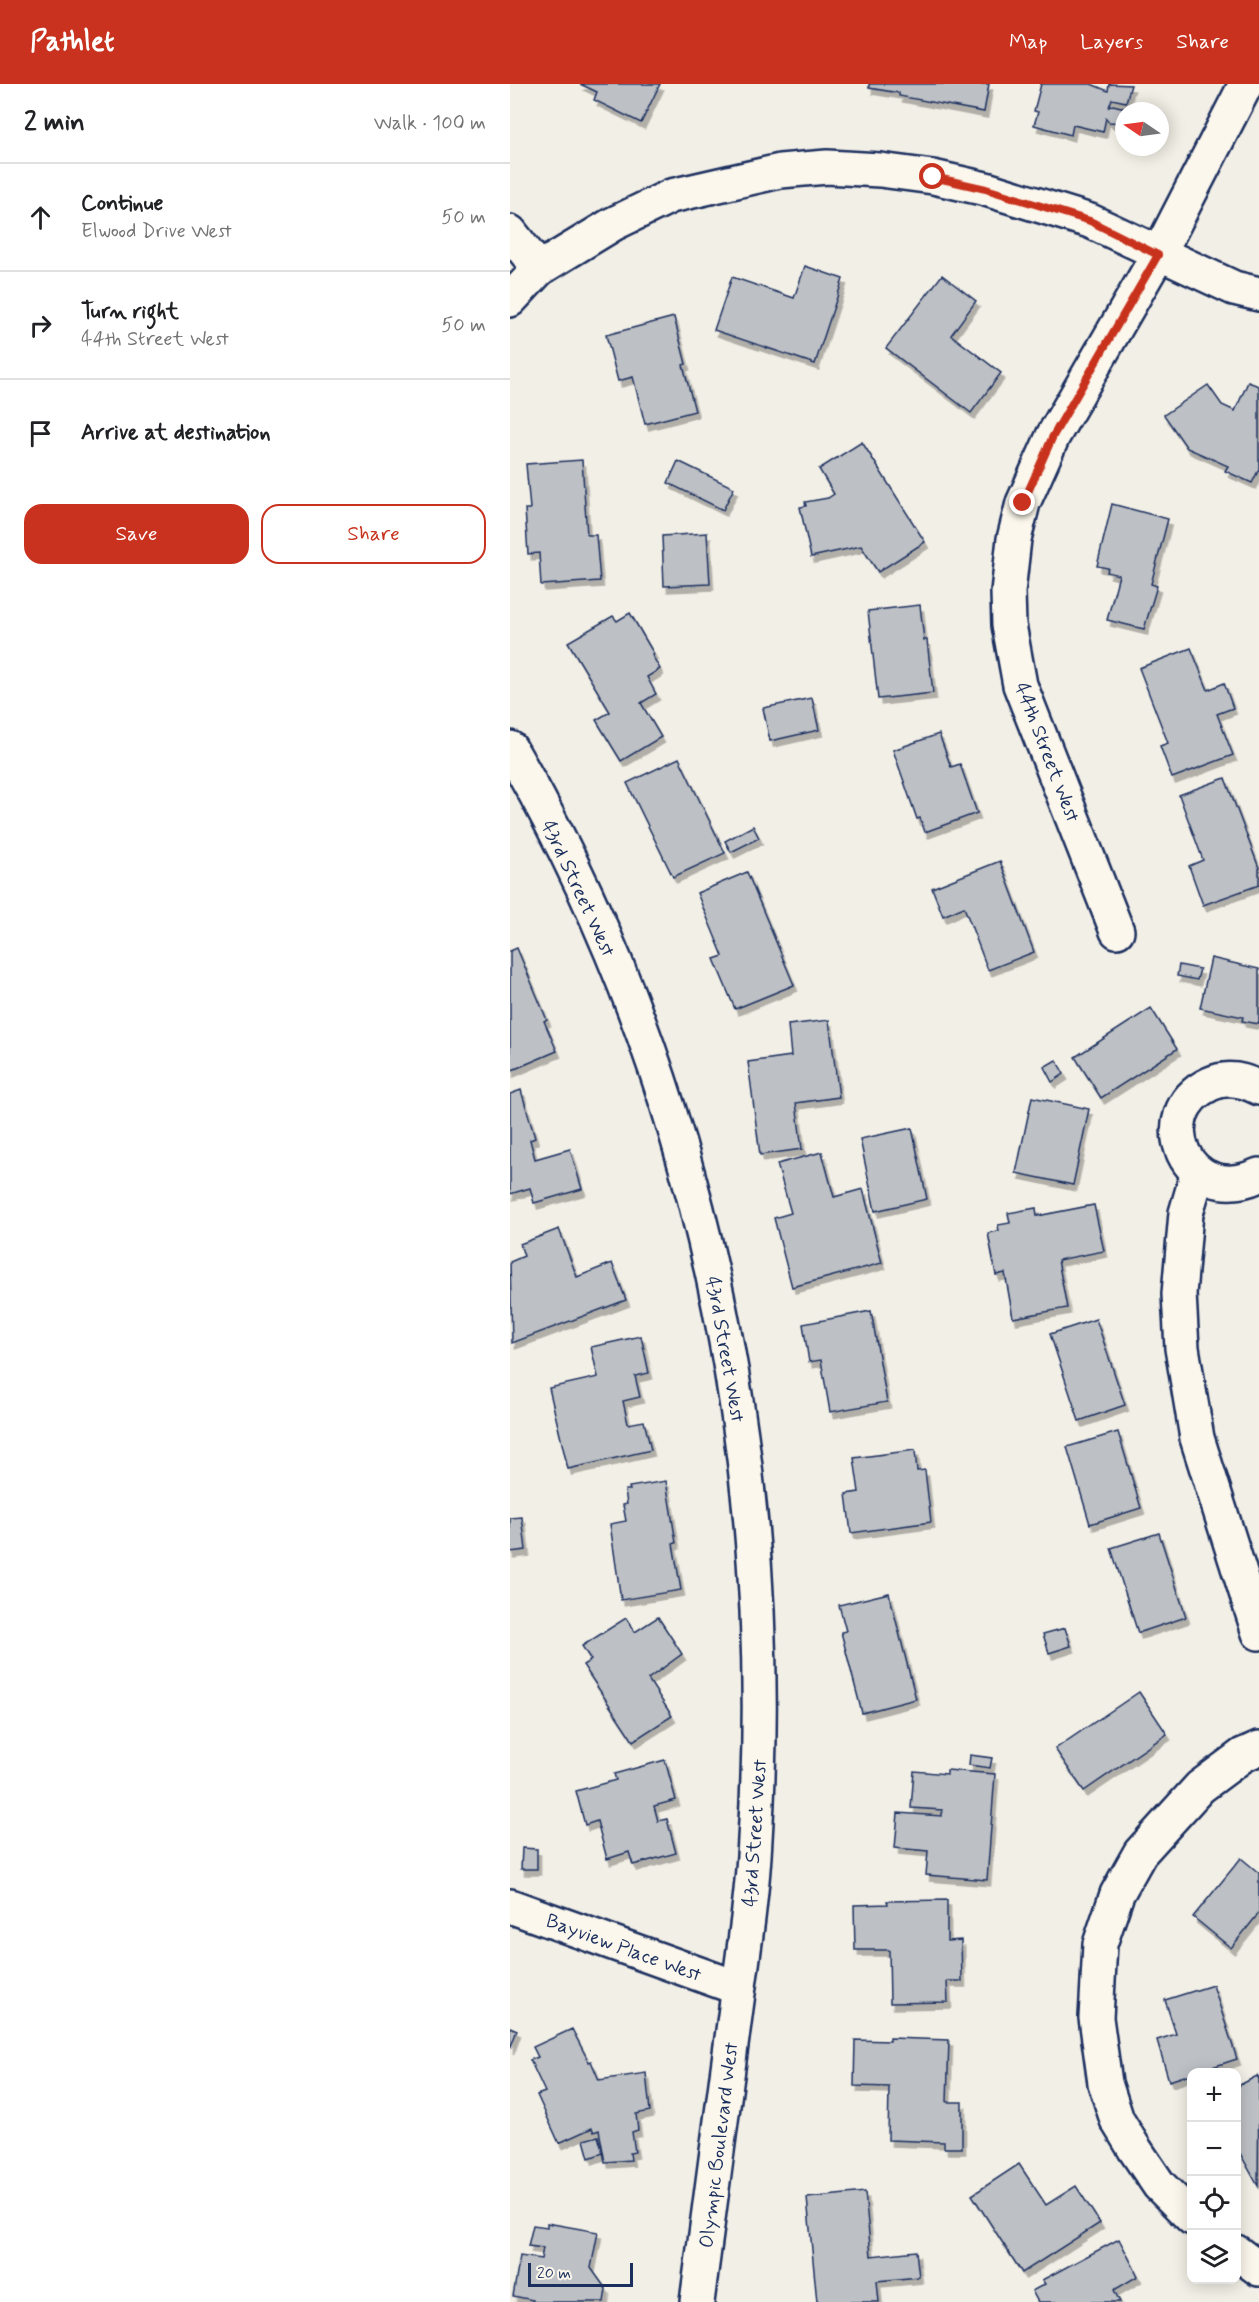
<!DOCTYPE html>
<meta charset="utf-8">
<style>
body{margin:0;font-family:Mynerve,sans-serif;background:#f6f6f6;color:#202124}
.controls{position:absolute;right:18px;bottom:18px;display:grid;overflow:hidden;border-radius:12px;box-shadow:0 3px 15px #0003}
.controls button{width:54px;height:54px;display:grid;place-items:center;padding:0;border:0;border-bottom:2px solid #e0e0e0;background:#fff;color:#202124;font:30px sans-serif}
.compass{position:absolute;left:605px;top:18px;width:54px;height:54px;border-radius:50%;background:#fff;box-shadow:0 3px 15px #0003;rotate:283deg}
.scale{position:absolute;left:18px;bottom:15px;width:105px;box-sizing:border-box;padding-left:6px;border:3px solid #1b2f5e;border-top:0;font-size:16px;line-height:21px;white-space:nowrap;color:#1b2f5e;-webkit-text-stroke:4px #fbf7ec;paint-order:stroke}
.stop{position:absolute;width:18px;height:18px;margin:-14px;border:4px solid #c8321e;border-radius:50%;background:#fff}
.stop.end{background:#c8321e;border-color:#fff;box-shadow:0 2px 6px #0008}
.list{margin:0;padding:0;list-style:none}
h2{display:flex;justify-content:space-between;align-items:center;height:78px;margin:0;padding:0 24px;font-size:26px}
h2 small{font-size:20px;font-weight:400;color:#757577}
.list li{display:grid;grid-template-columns:39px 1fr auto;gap:18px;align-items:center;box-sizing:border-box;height:108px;padding:0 24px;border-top:2px solid #e0e0e0}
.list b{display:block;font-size:22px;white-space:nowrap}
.list p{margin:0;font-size:20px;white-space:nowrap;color:#757577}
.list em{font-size:20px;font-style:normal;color:#757577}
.actions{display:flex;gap:12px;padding:18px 24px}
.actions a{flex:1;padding:14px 0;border:2px solid #c8321e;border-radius:18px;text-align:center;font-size:21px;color:#c8321e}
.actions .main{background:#c8321e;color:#fff}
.icon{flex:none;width:33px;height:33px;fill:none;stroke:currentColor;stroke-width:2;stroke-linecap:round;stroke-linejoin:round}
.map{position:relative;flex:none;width:749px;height:2218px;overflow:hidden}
header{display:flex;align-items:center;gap:36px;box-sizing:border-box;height:84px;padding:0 30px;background:#c8321e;color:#fff}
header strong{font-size:28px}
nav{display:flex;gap:33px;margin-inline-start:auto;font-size:21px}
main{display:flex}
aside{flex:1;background:#fff}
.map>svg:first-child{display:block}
</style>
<header>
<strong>Pathlet</strong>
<nav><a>Map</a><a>Layers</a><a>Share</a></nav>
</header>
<main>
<aside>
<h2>2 min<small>Walk · 100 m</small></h2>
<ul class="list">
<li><svg class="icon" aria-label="ahead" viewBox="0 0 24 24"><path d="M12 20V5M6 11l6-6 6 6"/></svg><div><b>Continue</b><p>Elwood Drive West</p></div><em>50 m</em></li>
<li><svg class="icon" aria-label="right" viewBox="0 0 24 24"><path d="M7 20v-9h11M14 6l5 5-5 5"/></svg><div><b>Turn right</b><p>44th Street West</p></div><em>50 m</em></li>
<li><svg class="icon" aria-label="arrive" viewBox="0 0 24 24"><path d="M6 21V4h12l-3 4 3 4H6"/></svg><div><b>Arrive at destination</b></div></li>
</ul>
<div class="actions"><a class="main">Save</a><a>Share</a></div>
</aside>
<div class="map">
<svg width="749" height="2218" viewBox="0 0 749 2218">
<defs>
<filter id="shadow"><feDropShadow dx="3.5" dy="6" stdDeviation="0" flood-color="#0004"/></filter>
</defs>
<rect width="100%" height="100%" fill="#f2efe6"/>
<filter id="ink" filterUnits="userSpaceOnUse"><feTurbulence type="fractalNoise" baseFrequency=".0167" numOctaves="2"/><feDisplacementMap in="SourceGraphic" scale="12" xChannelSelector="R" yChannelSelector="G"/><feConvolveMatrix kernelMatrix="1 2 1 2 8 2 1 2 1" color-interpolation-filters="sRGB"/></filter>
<g filter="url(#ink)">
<g fill="#bdc0c4" stroke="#1b2f5e" stroke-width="1.5" filter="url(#shadow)">
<polygon points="70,0 150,0 131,39 84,16 87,8"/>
<polygon points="359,0 479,0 474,28 389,12 389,9 359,4"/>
<polygon points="531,0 581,0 598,7 599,0 621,1 616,18 602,15 599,23 603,21 615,24 617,27 614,27 614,39 599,38 596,34 593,48 563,41 561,51 524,41 528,28 524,27"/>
<polygon points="295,182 333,195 305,280 204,246 222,193 284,214"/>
<polygon points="432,191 466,217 441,251 491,289 461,329 376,264"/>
<polygon points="164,233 176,280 173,281 185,327 135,340 123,293 108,297 96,251"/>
<polygon points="738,298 749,302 749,385 742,399 715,387 718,382 677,364 654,331 698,301 712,321 725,327"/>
<polygon points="352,358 415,458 368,488 351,462 301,473 290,423 296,422 295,418 318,414 324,410 309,385"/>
<polygon points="72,376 77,451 86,451 90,497 31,501 29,469 18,470 15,425 20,425 16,380"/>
<polygon points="168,377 224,404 213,426 158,399"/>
<polygon points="602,420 658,435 641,500 647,502 634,545 597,536 609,491 597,488 598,484 587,482"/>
<polygon points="197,449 200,500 154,502 152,452"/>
<polygon points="410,521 414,556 417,556 423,609 368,615 358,527"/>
<polygon points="120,529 144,570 142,571 150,585 137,593 146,610 131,619 151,653 111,677 86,636 100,628 58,558 103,532 107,537"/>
<polygon points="681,564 698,606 714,599 723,624 707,630 723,671 662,694 650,662 658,659 629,584"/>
<polygon points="302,614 309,646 260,657 253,624"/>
<polygon points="429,650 441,683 450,680 467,729 415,748 410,734 407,735 383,666"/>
<polygon points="169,674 215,769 163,793 117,699"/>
<polygon points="715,694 749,784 749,801 693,821 679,782 693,776 669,711"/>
<polygon points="243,742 249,754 221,768 215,757"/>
<polygon points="490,777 524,868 478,886 454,823 433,832 422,804"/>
<polygon points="237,788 284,901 225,925 204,875 213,872 187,809"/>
<polygon points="7,864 37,936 34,937 47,967 0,987 0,867"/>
<polygon points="701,874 749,885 749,940 732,937 733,933 690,924"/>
<polygon points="669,881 690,885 687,896 667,892"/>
<polygon points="641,924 667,965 591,1014 565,973"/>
<polygon points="319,936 329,1013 286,1019 292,1065 250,1071 238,978 281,972 278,941"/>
<polygon points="546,976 554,990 542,998 534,983"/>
<polygon points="11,1006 25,1054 20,1056 25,1075 60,1065 72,1105 24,1119 20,1104 0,1110 0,1010"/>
<polygon points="522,1013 579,1025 563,1101 506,1089"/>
<polygon points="402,1044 417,1115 365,1127 350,1055"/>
<polygon points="312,1068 324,1113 353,1105 372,1179 282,1203 264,1134 281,1129 267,1080"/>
<polygon points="584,1121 594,1167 548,1176 557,1224 503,1234 495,1189 486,1191 478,1149 489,1147 488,1141 500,1139 498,1129 526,1124 527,1132"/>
<polygon points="49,1145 67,1193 102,1179 116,1216 2,1259 0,1178 14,1172 10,1160"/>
<polygon points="361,1227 377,1318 320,1328 311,1276 299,1278 293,1240"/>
<polygon points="586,1235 615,1321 569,1337 540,1250"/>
<polygon points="131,1252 139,1289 125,1292 130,1313 113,1317 118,1340 134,1337 141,1366 58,1385 39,1304 88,1293 81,1263"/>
<polygon points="608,1348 631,1424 580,1440 557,1363"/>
<polygon points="405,1366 407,1387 415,1386 421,1438 341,1449 336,1410 349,1408 344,1374"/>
<polygon points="156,1397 166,1459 163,1460 171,1506 111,1516 100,1440 116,1437 113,1421 117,1420 115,1406 120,1406 119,1403"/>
<polygon points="12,1433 16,1466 0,1468 0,1434"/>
<polygon points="649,1449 676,1533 628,1549 601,1464"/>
<polygon points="379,1509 406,1615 352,1629 331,1548 336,1547 329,1521"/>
<polygon points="148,1533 172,1570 138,1595 162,1632 123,1657 73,1581 81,1576 72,1562 116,1534 125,1548"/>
<polygon points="555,1544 561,1562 539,1569 533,1550"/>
<polygon points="629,1608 657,1650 574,1707 545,1665"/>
<polygon points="460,1671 482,1674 480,1684 459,1681"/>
<polygon points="155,1676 166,1716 144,1722 148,1737 157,1735 166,1769 123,1781 119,1768 97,1775 87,1737 75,1741 66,1707 106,1696 104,1690"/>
<polygon points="437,1686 485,1690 477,1796 416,1791 418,1767 385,1764 388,1729 432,1732 432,1726 401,1724 404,1687 437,1690"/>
<polygon points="12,1764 27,1765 27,1785 11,1785"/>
<polygon points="731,1774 749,1789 749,1829 721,1864 683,1833"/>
<polygon points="437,1816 437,1857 451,1856 452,1897 437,1897 438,1918 380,1919 379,1866 345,1866 344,1821 378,1820 377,1817"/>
<polygon points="703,1901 727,1975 659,1997 647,1956 666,1950 655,1916"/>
<polygon points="0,1943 7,1946 0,1965"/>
<polygon points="62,1945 79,1978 81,1977 89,1996 136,1989 140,2027 126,2030 128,2046 122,2048 125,2068 120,2069 121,2076 95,2078 89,2046 84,2048 82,2044 49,2059 27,2011 35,2008 20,1976 28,1973 23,1963"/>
<polygon points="380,1954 439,1956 437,2018 452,2018 452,2064 434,2064 434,2058 378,2056 379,2003 344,2002 345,1956 380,1957"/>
<polygon points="747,1992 749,1995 748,2102 726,2062 726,2003"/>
<polygon points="88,2052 93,2069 79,2074 74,2056"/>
<polygon points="509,2080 536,2121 566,2102 590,2139 512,2189 462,2111"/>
<polygon points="355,2108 361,2172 406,2167 409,2193 367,2197 369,2218 307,2218 297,2114"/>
<polygon points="37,2139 88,2148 81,2184 96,2205 94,2218 22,2218 23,2216 3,2212 10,2172 31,2175 33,2164 18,2162 23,2141 37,2143"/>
<polygon points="609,2155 628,2192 604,2206 610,2218 528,2218 522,2207 535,2200 532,2196"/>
</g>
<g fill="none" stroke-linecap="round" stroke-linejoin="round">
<defs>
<g id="minor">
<polyline points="0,148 29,185"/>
<polyline points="0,216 29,185 103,140 161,112 270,87 317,83 370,86 423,93 476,105 580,137 724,204 749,210"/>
<path d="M0,664C190,991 269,1380 245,1755C242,1817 232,1878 224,1939C212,2032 199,2125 187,2218"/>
<polyline points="607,847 510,601 499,541 498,508 504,455 513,419 543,352 648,171 736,0"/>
<path d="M749,1004C734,996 717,992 700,1000C637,1029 676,1125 749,1091"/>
<polyline points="688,1088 676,1129 669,1210 672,1264 687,1354 749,1549"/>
<polyline points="0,1822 228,1904"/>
<polyline points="682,2134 649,2101 624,2064 607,2036 595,1999 586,1934 590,1860 607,1810 630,1769 690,1703 733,1671 749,1664"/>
<polyline points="726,2168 749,2185"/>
</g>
</defs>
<use href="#minor" stroke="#1b2f5e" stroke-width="38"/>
<use href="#minor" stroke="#fbf7ec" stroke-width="33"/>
</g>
</g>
<g fill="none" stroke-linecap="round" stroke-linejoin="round" filter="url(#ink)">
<polyline stroke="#c8321e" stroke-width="8" points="423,93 476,105 580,137 648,171 543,352 513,419"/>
</g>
<g text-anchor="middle" stroke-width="6" stroke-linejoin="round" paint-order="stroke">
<g font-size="20" fill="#1b2f5e" stroke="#fbf7ec">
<text transform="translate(538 668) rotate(69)" y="7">44th Street West</text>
<text transform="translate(69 804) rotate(65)" y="7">43rd Street West</text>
<text transform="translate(216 1265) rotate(80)" y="7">43rd Street West</text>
<text transform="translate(244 1749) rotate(-86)" y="7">43rd Street West</text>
<text transform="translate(114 1863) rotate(20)" y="7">Bayview Place West</text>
<text transform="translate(208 2061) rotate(-83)" y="7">Olympic Boulevard West</text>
</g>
</g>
</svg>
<div class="controls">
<button>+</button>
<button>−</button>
<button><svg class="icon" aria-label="locate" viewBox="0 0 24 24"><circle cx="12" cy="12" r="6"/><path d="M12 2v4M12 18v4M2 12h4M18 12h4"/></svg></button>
<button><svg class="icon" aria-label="layers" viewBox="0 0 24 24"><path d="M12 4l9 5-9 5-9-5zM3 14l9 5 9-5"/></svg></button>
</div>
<svg class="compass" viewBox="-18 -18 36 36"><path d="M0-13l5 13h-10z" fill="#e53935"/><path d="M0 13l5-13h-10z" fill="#757577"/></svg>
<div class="scale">20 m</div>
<div class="stop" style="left:423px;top:93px"></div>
<div class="stop end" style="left:513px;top:419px"></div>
</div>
</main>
